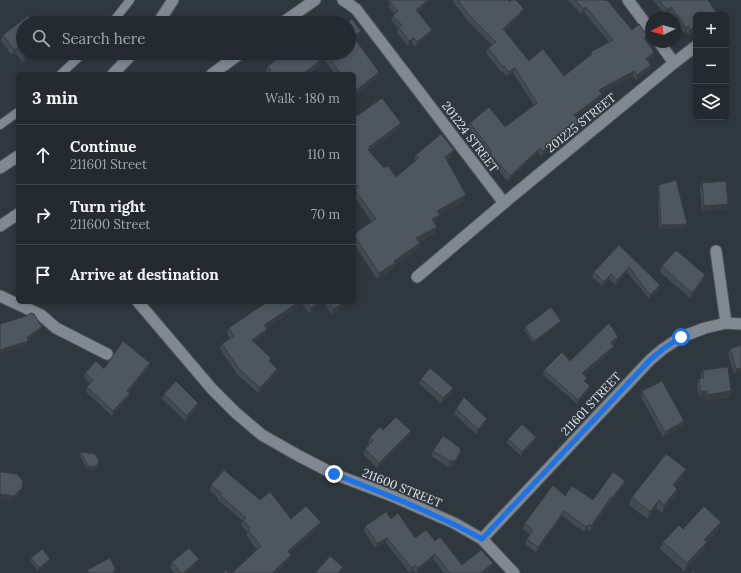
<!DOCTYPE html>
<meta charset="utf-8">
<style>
body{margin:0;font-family:Lora,serif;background:#2c3237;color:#f1f3f6}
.controls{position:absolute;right:12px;top:12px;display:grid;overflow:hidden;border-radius:6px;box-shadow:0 2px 6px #0003}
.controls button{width:36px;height:36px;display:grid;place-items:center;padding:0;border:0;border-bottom:1px solid #41464b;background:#242a2f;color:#f1f3f6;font:20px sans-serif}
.compass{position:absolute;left:645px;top:12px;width:36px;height:36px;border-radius:50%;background:#242a2f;box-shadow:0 2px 6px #0003;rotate:264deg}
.stop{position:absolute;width:12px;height:12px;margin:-9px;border:3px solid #1a73e8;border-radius:50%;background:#fff}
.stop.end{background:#1a73e8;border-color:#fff;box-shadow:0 1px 4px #0008}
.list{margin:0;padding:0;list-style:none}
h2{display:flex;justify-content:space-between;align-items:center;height:52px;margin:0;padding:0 16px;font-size:17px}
h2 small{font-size:13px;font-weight:400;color:#a3a7aa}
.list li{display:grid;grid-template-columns:26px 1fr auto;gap:12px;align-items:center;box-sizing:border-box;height:60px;padding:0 16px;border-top:1px solid #41464b}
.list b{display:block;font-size:15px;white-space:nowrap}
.list p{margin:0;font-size:13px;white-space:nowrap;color:#a3a7aa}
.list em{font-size:13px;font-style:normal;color:#a3a7aa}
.icon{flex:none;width:22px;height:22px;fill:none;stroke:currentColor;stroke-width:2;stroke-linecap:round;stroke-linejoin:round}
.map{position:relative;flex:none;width:741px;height:573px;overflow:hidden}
.search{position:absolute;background:#242a2f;box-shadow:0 2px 6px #0003;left:16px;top:16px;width:340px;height:44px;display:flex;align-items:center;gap:10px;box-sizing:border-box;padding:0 14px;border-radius:22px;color:#a3a7aa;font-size:15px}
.panel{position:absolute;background:#242a2f;box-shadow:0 2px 6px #0003;left:16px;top:72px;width:340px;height:232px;border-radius:6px}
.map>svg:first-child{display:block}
</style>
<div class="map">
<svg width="741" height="573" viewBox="0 0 741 573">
<rect width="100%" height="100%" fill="#30383f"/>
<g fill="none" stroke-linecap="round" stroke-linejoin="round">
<defs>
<g id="service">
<polyline points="112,23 130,0"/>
<polyline points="61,74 83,53"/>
<polyline points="0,125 18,112"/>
</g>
<g id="minor">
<polyline points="343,0 356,9 504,203"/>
<polyline points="628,0 651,31"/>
<polyline points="282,23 315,0"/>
<polyline points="659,42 674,63"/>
<polyline points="212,74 241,53"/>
<polyline points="0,226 18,214"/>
<polyline points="716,251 726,323"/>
<polyline points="417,277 504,203 674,63 696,46"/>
<polyline points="0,296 41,315 56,328 107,354"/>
<polyline points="138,302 212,389 236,413 262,435 299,456 334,474 392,496 454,523 482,539 514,573"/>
<polyline points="482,539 650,360 663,349 681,337 705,328 726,323 741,324"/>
</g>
<g id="tertiary">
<polyline points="158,23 173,0"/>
<polyline points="113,74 133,53"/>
<polyline points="0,168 18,156"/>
</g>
</defs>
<use href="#service" stroke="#50565c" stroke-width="10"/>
<use href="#minor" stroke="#50565c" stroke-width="13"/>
<use href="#tertiary" stroke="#50565c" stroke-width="13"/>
<use href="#service" stroke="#808992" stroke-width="8"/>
<use href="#minor" stroke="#808992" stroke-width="11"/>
<use href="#tertiary" stroke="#808992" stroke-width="11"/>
</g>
<g fill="#434b52">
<polygon points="388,0 431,0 418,12 432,30 430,35 415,47 412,43 408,46 397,33 398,28 391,20 393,16 395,14 389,7 390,4"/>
<polygon points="452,0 508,0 510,2 524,9 522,13 505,31 529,61 564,76 589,57 591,52 609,42 584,12 581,14 568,0 604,0 632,30 645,40 653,57 647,61 651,65 649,70 636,80 633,76 601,92 602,94 600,99 576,117 580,122 578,127 541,157 538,152 508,181 489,160 489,155 468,127 470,123 505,127 534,105 513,73 507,77 502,71 501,72 486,53 488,48 492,45 466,19"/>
<polygon points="653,0 708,0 696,15 696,29 688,35 686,32 684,33 675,20 675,18 673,18 669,12 665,15"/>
<polygon points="349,23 361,31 358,37 355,39 379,72 377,78 354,96 354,74 335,74 325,61 308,74 266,74 267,73 266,72 268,66 281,56 282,53 349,53"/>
<polygon points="3,35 23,53 34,53 23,62 15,53 12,55 1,41"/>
<polygon points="354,112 357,116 399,129 369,151 384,168 396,177 415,161 414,160 416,155 452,155 447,160 464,201 439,214 438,221 434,223 437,227 435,233 419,242 420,243 418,249 394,265 393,269 377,279 354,244 354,234 372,222 354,196 355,191 354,190"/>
<polygon points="702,183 728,204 726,209 702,211 700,188"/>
<polygon points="659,185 687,224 685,228 659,229 658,189"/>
<polygon points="619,245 659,289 649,299 627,272 615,285 609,279 602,286 592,277 594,272"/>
<polygon points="662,266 703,281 690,298 660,272"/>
<polygon points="267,302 351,302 331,314 324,302 309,313 302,304 266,328 267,329 265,334 254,342 270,362 277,369 276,374 258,393 237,374 220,349 222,344 230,338 227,333 229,328"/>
<polygon points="560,323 533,343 524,330 525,327"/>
<polygon points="618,337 616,342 612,344 612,351 584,375 585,382 588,391 577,404 543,375 544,370 570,361"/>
<polygon points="730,349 741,372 734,374 728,354"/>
<polygon points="150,363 149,368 129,392 128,398 112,416 86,392 87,387 90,384 84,377 85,373 104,369"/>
<polygon points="703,370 731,391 729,397 705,400 705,396 699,397 697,384 699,379 701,379 701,375"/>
<polygon points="421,379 451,393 441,403 419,384"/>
<polygon points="642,391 683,426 663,437 641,397"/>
<polygon points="164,394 197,409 185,421 162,399"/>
<polygon points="456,409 485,424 476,434 454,414"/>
<polygon points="383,430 411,431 409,436 377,468 363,454 365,449 370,444 368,443 370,437"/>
<polygon points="536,437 534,442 521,456 507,443 508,439"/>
<polygon points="454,444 460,453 458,458 453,467 448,467 431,456 433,451"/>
<polygon points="81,452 98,463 96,468 93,470 87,469 80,455"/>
<polygon points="683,476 675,487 677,489 675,496 662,513 656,508 647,519 629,505 632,497"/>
<polygon points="625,481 623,486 610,503 609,503 590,531 587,529 584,532 562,516 536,552 525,544 527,539 530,534 523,529 525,523 565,496 593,500"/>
<polygon points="211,485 260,500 291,519 321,522 319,527 289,553 290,560 275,573 232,573 257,550 246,535 247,532 241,525 243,521 218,500 218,498 210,490"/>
<polygon points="391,519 415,538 435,541 462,565 493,563 491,568 484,573 444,573 433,559 416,573 413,570 410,573 386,543 375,548 364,531 365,526"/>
<polygon points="683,529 719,529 706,543 704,550 684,571 660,549 663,542"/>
<polygon points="31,558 50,559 49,562 38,571 30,561"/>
<polygon points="172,562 197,564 187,573 175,573 170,568"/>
</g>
<g fill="#373d42">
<polygon points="428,0 431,0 415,15 416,10"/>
<polygon points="586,7 584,12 581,14 583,9"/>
<polygon points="671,7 669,12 665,15 667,10"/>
<polygon points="524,9 522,13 502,34 503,29"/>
<polygon points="696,25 696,29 688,35 690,30"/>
<polygon points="688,26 686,32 684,33 686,28"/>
<polygon points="432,30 430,35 415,47 417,42"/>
<polygon points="361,31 358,37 354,40 354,36"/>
<polygon points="414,38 412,43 408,46 409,41"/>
<polygon points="17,48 15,53 12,55 14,50"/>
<polygon points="654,52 653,57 644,64 646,59"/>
<polygon points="29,53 34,53 23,62 24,57"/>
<polygon points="327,55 325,61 308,74 303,74"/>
<polygon points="651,65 649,70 636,80 637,75"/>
<polygon points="515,68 513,73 507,77 509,72"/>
<polygon points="634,71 633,76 597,94 599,90"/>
<polygon points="379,72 377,78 354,96 354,92"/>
<polygon points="602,94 600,99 573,120 574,115"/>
<polygon points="580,122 578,127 541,157 542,152"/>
<polygon points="401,123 399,129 369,151 368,154 369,147"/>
<polygon points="540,148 538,152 508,181 510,176"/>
<polygon points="454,150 452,155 443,163 445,157"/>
<polygon points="466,195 464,201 435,216 437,211"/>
<polygon points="728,204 726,209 702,211 704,206"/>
<polygon points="440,215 438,221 430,225 432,219"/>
<polygon points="687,224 685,228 659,229 661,225"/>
<polygon points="437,227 435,233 414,244 416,238"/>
<polygon points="420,243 418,249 394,265 393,269 377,279 379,273 394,261"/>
<polygon points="629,267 627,272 615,285 617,280"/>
<polygon points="611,274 609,279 602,286 604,282"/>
<polygon points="705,275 703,281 690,298 692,293"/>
<polygon points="660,285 659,289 649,299 650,295"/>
<polygon points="299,302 303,302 302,304 262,331 264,325"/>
<polygon points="319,302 324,302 309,313 311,308"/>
<polygon points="345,302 351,302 331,314 333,309"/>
<polygon points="561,321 560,323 533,343 534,341"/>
<polygon points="42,327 40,332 25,341 27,337"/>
<polygon points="267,329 265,334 250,345 252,340"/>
<polygon points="618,337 616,342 609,347 611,342"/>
<polygon points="28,341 26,345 0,354 0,350"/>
<polygon points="614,346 612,351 580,378 582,373"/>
<polygon points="150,363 149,368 126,396 127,391"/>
<polygon points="741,368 741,372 734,374 736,369"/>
<polygon points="277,369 276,374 258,393 260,388"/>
<polygon points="590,386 588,391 577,404 578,400"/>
<polygon points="453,388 451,393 441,403 443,398"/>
<polygon points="707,391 705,396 699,397 701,392"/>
<polygon points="731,391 729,397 705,400 707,395"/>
<polygon points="130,393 128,398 112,416 113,411"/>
<polygon points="198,403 197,409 185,421 187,416"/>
<polygon points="487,419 485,424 476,434 478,429"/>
<polygon points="684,421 683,426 663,437 665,432"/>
<polygon points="411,431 409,436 377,468 379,463"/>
<polygon points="536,437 534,442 521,456 522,452"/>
<polygon points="460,453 458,458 453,467 448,467 450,461"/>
<polygon points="99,461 96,468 93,470 87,469 88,466"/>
<polygon points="686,469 683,476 670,493 673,485"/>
<polygon points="625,481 623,486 610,503 612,498"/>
<polygon points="22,488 20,493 12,500 0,499 0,494"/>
<polygon points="677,489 675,496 662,513 664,505"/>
<polygon points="611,497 609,503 590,531 591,526"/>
<polygon points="659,500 656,508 647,519 650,512"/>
<polygon points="564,511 562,516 536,552 538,547"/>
<polygon points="321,522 319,527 286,556 288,551"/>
<polygon points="721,522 719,529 706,543 704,550 684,571 687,563 704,540"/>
<polygon points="589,524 587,529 584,532 586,527"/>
<polygon points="387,538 386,543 375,548 377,543"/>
<polygon points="435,554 433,559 416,573 418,568"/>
<polygon points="291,555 290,560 275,573 272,573"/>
<polygon points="50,559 49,562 38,571 39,568"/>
<polygon points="199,559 197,564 187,573 183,573"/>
<polygon points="493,563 491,568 484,573 480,573"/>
<polygon points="415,565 413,570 410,573 412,568"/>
<polygon points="343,567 341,573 338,573"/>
</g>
<g fill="#4e575f" stroke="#373d42">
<polygon points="392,0 428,0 416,10 432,30 417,42 414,38 409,41 399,28 402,25 393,16 398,11 390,2"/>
<polygon points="458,0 508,0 510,2 511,0 516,0 524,9 503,29 529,61 543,49 564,76 592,54 591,52 613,40 586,7 583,9 575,0 604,0 606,1 607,0 632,30 639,24 647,35 644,38 654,52 646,59 651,65 637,75 634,71 599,90 602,94 574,115 580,122 542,152 540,148 510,176 491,155 491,150 470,123 489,107 505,127 537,103 515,68 509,72 504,66 503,67 488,48 496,42 468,14"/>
<polygon points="659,0 708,0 716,12 711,15 696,15 696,25 690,30 688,26 686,28 671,7 667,10"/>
<polygon points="28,16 33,23 23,23 23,53 29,53 24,57 17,48 14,50 3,35"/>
<polygon points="342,18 346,23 335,23"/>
<polygon points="352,19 361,31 354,36 355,37 354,38 379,72 354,92 354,74 341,74 327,55 303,74 266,74 271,70 268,66 285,53 349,53 349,23 347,23"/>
<polygon points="382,98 401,123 369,147 370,148 368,150 384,168 388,166 396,177 419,158 416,155 441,134 454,150 445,157 466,195 437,211 440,215 432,219 437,227 416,238 420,243 394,261 395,263 379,273 354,235 354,234 376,219 355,190 359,187 354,182 354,112 357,116"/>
<polygon points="676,180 687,224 661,225 659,185"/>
<polygon points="726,181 728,204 704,206 702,183"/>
<polygon points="619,245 660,285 650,295 629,267 617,280 611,274 604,282 594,272"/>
<polygon points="676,250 705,275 692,293 662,266"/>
<polygon points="267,302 299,302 264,325 267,329 252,340 271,358 269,361 277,369 260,388 239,369 222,344 234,336 229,328"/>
<polygon points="306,302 319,302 311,308"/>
<polygon points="329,302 345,302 333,309"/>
<polygon points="551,307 561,321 534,341 525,327"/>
<polygon points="31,313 34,314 42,327 27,337 28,341 0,350 0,324 26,316"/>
<polygon points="609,323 618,337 611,342 614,346 582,373 587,378 584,381 590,386 578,400 544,370 562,352 570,361"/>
<polygon points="123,341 150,363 127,391 130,393 113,411 87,387 93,380 85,373 96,361 104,369"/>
<polygon points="741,345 741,368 736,369 730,349"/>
<polygon points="728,367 731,391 707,395 707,391 701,392 699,379 704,378 703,370"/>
<polygon points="430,368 453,388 443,398 421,379"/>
<polygon points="176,381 198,403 187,416 164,394"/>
<polygon points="662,381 684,421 665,432 642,391"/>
<polygon points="464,397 487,419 478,429 456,409"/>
<polygon points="396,417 411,431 379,463 365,449 373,441 370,437 380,427 383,430"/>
<polygon points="522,424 536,437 522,452 508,439"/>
<polygon points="443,436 454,443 454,444 460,448 460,453 455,461 450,461 433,451"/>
<polygon points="81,452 95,454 99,461 97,465 94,467 88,466"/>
<polygon points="666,454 686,469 673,485 677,489 664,505 659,500 650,512 632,497"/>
<polygon points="224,470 260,500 270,492 291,519 306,506 321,522 288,551 291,555 272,573 232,573 261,546 248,530 250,528 243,520 246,518 220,495 221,493 211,485"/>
<polygon points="0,472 17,474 23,481 22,488 14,496 0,494"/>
<polygon points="613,472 625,481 612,498 611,497 591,526 589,524 586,527 564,511 538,547 527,539 533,530 525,523 553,485 565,496 572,486 593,500"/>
<polygon points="704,506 721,522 704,540 707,542 687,563 663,542 679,525 683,529"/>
<polygon points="386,512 391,519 398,513 415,538 426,530 435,541 440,537 462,565 481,550 493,563 480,573 450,573 435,554 418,568 415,565 412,568 387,538 377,543 365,526"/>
<polygon points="189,548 199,559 183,573 181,573 172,562"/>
<polygon points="42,549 50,559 39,568 31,558"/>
<polygon points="330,556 343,567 338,573 315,573"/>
<polygon points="110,558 116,570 113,571 115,573 89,573 87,570"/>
<polygon points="226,570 229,573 223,573"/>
<polygon points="692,571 697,573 691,573"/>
</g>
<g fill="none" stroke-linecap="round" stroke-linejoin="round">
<path stroke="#1a73e8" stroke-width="5" d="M334,474C385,494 435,513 482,539L650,360L663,349L681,337"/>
</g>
<g text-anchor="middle" stroke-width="3" stroke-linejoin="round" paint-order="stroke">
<g font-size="12" fill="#dfe4e8" stroke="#30383f">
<text transform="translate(581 123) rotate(-39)" y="4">201225 STREET</text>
<text transform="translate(470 137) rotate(53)" y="4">201224 STREET</text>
<text transform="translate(591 404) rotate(-47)" y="4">211601 STREET</text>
<text transform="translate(402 488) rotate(22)" y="4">211600 STREET</text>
</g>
</g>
</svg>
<div class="controls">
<button>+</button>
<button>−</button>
<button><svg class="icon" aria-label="layers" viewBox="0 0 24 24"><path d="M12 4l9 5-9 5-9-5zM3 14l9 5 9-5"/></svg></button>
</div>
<svg class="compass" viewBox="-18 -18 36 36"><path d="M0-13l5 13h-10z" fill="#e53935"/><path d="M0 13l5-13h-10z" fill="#a3a7aa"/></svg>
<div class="stop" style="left:681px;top:337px"></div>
<div class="stop end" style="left:334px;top:474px"></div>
<div class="search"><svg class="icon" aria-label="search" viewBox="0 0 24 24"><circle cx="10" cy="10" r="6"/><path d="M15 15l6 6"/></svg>Search here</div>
<section class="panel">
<h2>3 min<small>Walk · 180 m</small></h2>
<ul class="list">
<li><svg class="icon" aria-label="ahead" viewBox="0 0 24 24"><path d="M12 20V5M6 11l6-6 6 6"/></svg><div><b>Continue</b><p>211601 Street</p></div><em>110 m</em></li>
<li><svg class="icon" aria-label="right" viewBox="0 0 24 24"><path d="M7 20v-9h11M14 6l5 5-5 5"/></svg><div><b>Turn right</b><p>211600 Street</p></div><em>70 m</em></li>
<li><svg class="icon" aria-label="arrive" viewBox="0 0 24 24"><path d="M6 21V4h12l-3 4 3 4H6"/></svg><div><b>Arrive at destination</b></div></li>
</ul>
</section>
</div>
